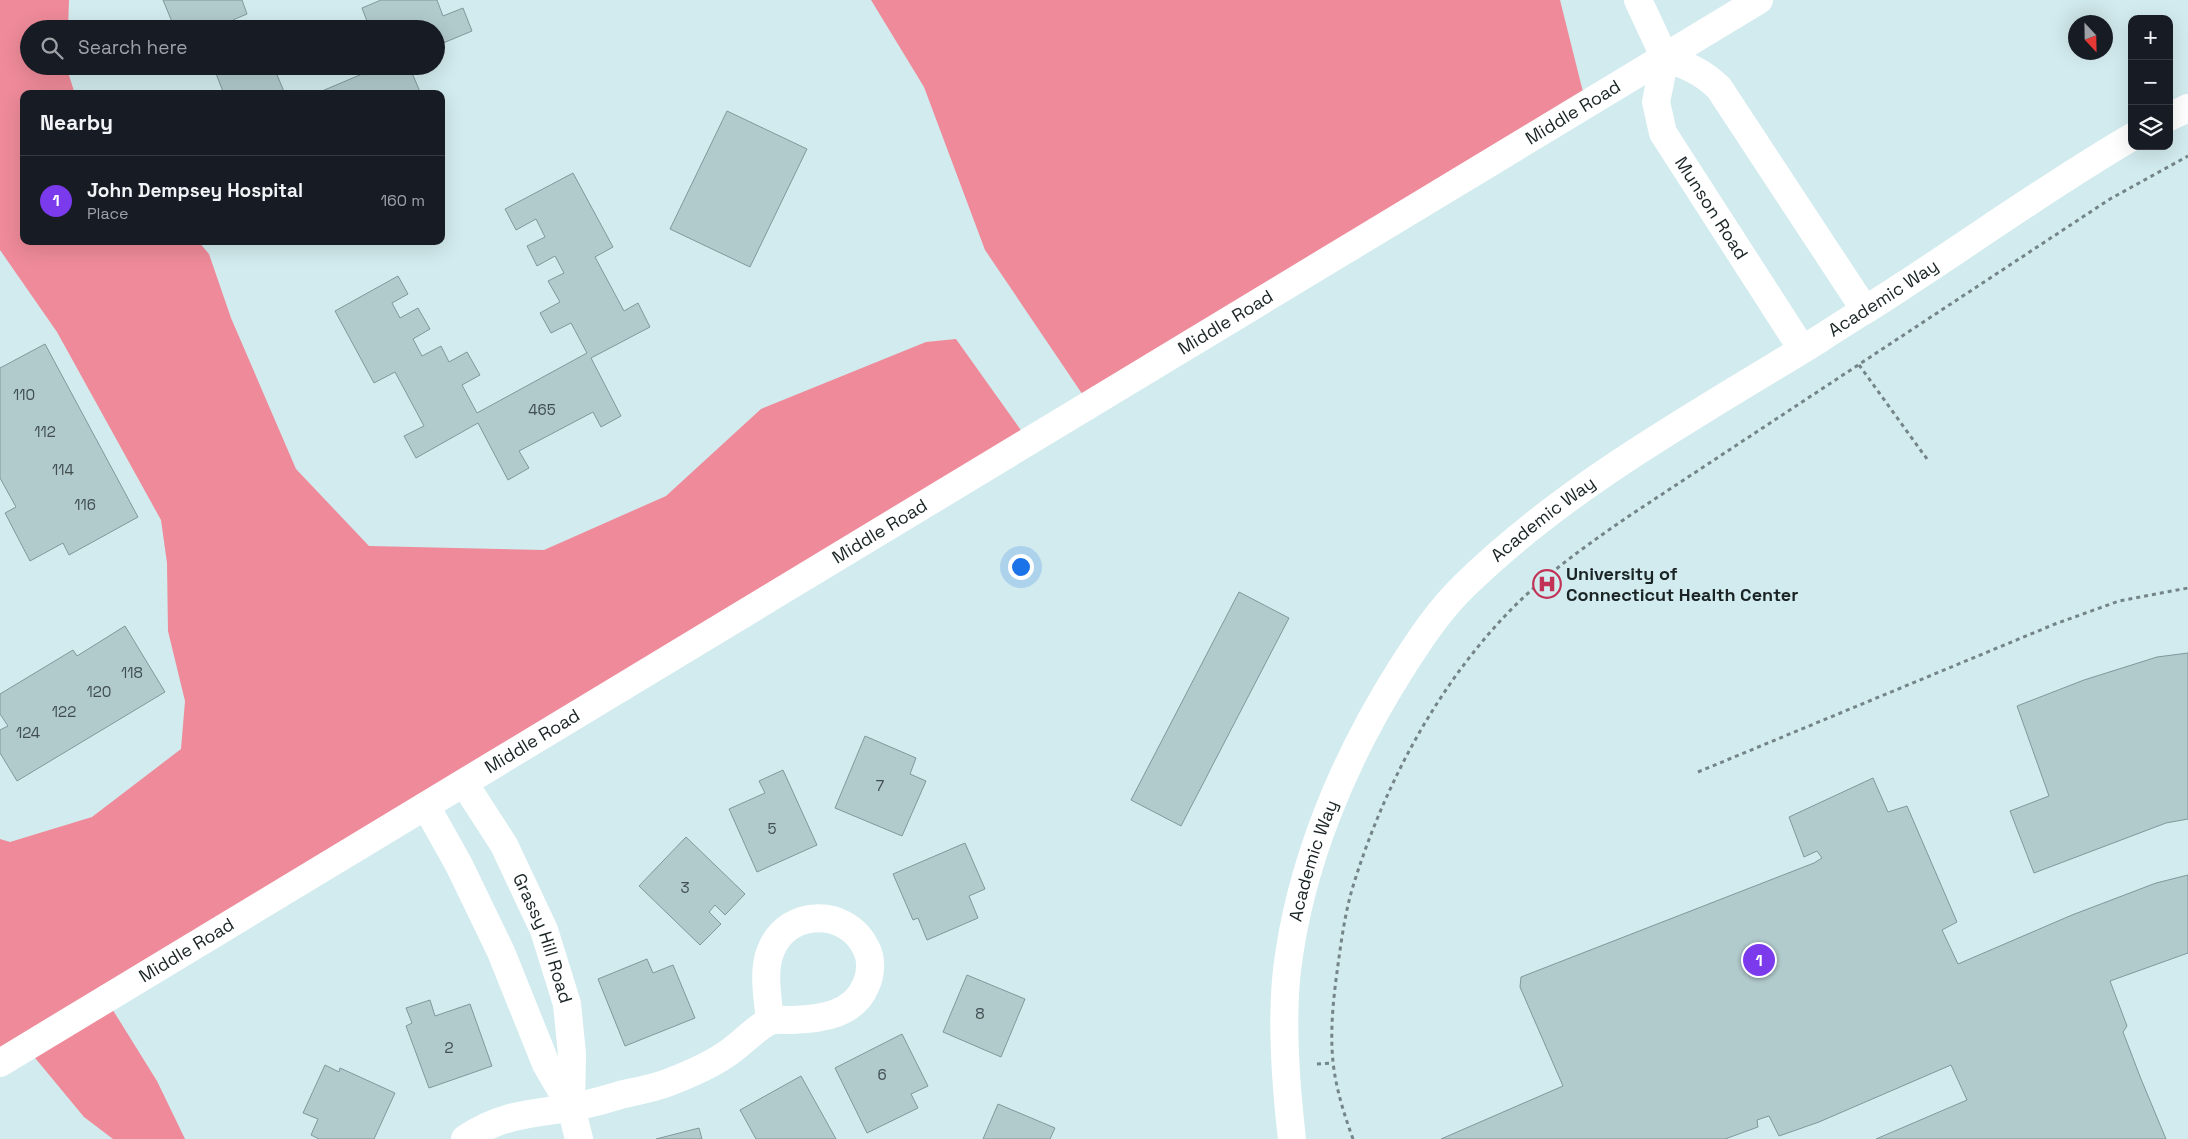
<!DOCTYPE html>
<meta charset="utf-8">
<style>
body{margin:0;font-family:"Space Grotesk",sans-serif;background:#242831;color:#f1f3f6}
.controls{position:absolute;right:15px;top:15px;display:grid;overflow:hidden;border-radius:10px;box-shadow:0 5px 20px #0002}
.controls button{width:45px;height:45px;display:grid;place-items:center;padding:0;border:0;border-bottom:1px solid #363941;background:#171b24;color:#f1f3f6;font:25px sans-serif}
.compass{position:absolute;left:2068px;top:15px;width:45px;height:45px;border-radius:50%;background:#171b24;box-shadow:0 5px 20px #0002;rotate:158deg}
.you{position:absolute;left:1020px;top:566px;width:18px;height:18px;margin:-12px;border:4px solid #fff;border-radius:50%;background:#1a73e8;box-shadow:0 0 0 8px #1a73e833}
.badge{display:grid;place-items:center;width:32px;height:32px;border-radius:50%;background:#7c3aed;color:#fff;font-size:16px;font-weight:700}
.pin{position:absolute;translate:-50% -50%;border:2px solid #fff;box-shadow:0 1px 5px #0006}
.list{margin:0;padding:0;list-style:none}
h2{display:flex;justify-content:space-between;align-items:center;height:65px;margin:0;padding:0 20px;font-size:21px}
h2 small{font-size:16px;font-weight:400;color:#9ea1a6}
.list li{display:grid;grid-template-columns:32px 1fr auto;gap:15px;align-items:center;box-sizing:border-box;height:90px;padding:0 20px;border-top:1px solid #363941}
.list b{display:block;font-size:19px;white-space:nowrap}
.list p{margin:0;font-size:16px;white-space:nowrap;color:#9ea1a6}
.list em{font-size:16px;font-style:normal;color:#9ea1a6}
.icon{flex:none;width:28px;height:28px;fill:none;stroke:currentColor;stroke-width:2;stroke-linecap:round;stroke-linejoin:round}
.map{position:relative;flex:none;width:2188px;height:1139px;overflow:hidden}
.search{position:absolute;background:#171b24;box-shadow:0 5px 20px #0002;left:20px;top:20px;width:425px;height:55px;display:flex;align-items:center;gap:12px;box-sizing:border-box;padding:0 18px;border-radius:28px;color:#9ea1a6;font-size:19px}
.panel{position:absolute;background:#171b24;box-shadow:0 5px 20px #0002;left:20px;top:90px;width:425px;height:155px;border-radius:10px}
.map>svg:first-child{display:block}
</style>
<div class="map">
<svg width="2188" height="1139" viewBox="0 0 2188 1139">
<rect width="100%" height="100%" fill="#d2ebee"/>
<g fill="#ee8a99">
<polygon points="0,0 69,0 68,29 29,29 29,66 66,66 75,94 24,94 24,241 198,241 209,254 231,318 296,469 369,546 544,550 666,496 761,409 926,342 956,339 1028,440 106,999 157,1081 185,1139 113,1139 84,1117 26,1047 0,1063 0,839 10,842 92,817 181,749 185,701 168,631 167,563 161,520 57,332 0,250"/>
<polygon points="871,0 1560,0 1586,104 1089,404 985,250 924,87"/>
</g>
<g fill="#b1cacc" stroke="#80989a">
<polygon points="163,0 242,0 247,14 233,20 237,29 175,29"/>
<polygon points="381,0 437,0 443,16 463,8 472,31 436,46 436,29 392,29 390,23 376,29 370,29 362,8"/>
<polygon points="213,66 284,66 275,70 285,94 224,94"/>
<polygon points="381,66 409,66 421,94 315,94"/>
<polygon points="727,111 807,149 750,267 670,229"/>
<polygon points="573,173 613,247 595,257 624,311 638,303 650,327 591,358 621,416 601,427 593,412 519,451 529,468 508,480 478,423 416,458 404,436 424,426 395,372 374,383 335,311 398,276 408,294 392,303 400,318 418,308 430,329 413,339 422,356 441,346 449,362 467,352 480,375 462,385 477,413 587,353 571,323 551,333 540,313 560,302 548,281 564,273 555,256 537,266 527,246 545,237 536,219 516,230 505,209"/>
<polygon points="45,344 138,517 69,555 63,543 30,561 5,513 16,507 0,478 0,368"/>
<polygon points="1239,592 1289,618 1181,826 1131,800"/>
<polygon points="125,626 165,692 17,781 0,753 0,730 8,726 0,714 0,694 73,650 77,656"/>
<polygon points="2188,653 2188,819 2166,823 2034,873 2010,811 2049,796 2017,706 2084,680 2157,657"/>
<polygon points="865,736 916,758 910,774 926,781 902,836 835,808"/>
<polygon points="783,770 817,845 757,872 729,809 765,793 759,781"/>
<polygon points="1873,778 1888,812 1907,806 1957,922 1942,930 1958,964 2072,915 2156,883 2188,875 2188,953 2110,981 2127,1026 2123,1032 2141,1079 2166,1139 1876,1139 1967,1100 1951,1065 1819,1122 1779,1136 1769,1116 1757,1120 1758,1127 1725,1139 1441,1139 1563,1086 1520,987 1521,977 1814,863 1822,858 1817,851 1804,857 1789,817"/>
<polygon points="686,837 745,894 725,915 715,905 709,912 721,924 700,945 639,886"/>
<polygon points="965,843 985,889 969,896 978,918 927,940 918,918 913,920 893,874"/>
<polygon points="647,959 653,973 673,965 695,1018 625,1046 598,979"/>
<polygon points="967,975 1025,999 1001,1057 943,1032"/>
<polygon points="430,1000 435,1016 470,1004 492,1066 429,1088 406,1026 412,1023 406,1008"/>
<polygon points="902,1034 928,1086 911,1094 918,1108 867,1133 835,1068"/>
<polygon points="325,1065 339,1072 340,1068 395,1093 374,1139 319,1139 311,1135 318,1119 303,1113"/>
<polygon points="801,1076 836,1139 756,1139 740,1110"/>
<polygon points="998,1104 1055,1128 1050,1139 983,1139"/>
<polygon points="699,1128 702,1139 656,1139"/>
</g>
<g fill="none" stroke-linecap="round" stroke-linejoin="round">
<g stroke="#748587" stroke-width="3" stroke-dasharray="4 4" stroke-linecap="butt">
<polyline points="1859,365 1927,459"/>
<polyline points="1698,772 2055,624 2119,601 2188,588"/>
<polyline points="1317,1064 1333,1063"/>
<path d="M1353,1139C1344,1114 1336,1089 1333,1062C1330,1032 1333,1002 1337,972C1341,943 1345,911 1354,883C1384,787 1434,692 1503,618C1540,578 1584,547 1629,516L2110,199L2188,156"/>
</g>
<g stroke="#fff" stroke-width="28">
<path id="s1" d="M1638,0L1665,58L1656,102L1663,133L1802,349"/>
<path d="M1665,58C1686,65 1703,72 1719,88L1865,310"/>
<polyline points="2169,117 2188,108"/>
<path id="s2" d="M464,783L504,845L544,930L567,1004L572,1054L571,1107"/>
<polyline points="426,806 459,865 501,952 546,1064 571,1107 579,1139"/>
<path d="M465,1139C499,1115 530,1114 569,1108C587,1105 606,1099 624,1094C638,1091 654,1088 667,1083C688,1075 710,1066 728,1053C739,1046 759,1025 770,1021C776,1019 786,1020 792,1020C821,1019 854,1015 866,985C871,974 872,959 866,948C847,908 788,908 771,950C762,970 768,999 770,1021"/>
<path id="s3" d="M1292,1139C1286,1087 1281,1022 1287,970C1300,863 1344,759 1401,669C1420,639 1440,609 1465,585C1566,486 1698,414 1818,340C1845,322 1874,305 1901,287C1978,237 2053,183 2132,137"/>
</g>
<path stroke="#fff" stroke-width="28" id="s4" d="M0,1063L1759,0"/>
</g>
<defs>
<symbol id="hospital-ring" viewBox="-11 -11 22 22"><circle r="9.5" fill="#d2ebee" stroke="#c23256" stroke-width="1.5"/><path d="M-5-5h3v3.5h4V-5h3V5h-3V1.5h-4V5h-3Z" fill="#c23256"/></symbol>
</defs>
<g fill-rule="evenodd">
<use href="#hospital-ring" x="1531" y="568" width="32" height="32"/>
</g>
<g text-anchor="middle" stroke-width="4" stroke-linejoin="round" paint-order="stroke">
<g font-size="15" fill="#404e4f">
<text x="24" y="400">110</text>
<text x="542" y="415">465</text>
<text x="45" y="437">112</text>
<text x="63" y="475">114</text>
<text x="85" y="510">116</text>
<text x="132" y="678">118</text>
<text x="99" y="697">120</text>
<text x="64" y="717">122</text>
<text x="28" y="738">124</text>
<text x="880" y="791">7</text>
<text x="772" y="834">5</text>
<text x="685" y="893">3</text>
<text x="980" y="1019">8</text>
<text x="449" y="1053">2</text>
<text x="882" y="1080">6</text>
</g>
<g font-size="18" fill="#1a2425" stroke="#d2ebee">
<text dy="6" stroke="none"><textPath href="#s4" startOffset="1838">Middle Road</textPath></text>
<text dy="6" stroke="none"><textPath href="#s1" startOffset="230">Munson Road</textPath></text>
<text dy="6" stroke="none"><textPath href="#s3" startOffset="1108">Academic Way</textPath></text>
<text dy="6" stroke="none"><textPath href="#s4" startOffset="1432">Middle Road</textPath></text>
<text dy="6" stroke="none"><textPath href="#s3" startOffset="702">Academic Way</textPath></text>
<text dy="6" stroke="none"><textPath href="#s4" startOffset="1028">Middle Road</textPath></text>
<text dy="6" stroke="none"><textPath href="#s4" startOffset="622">Middle Road</textPath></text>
<text dy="6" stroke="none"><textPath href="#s3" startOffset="282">Academic Way</textPath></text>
<text dy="6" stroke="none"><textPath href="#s2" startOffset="175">Grassy Hill Road</textPath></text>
<text dy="6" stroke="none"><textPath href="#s4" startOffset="218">Middle Road</textPath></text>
</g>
<g font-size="18" font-weight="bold" fill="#1a2425" stroke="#d2ebee" text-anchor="start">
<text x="1566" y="580">University of<tspan x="1566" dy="21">Connecticut Health Center</tspan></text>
</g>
</g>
</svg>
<div class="controls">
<button>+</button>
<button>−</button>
<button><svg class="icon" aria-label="layers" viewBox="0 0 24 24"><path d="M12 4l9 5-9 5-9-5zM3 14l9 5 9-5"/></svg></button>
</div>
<svg class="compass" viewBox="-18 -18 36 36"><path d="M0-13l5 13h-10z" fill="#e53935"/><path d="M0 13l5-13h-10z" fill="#9ea1a6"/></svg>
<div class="you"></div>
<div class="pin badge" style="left:1759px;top:960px">1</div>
<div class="search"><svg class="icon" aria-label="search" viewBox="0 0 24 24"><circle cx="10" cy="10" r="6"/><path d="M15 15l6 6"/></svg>Search here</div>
<section class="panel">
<h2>Nearby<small></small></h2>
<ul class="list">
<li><span class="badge">1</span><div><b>John Dempsey Hospital</b><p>Place</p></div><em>160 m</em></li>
</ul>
</section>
</div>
